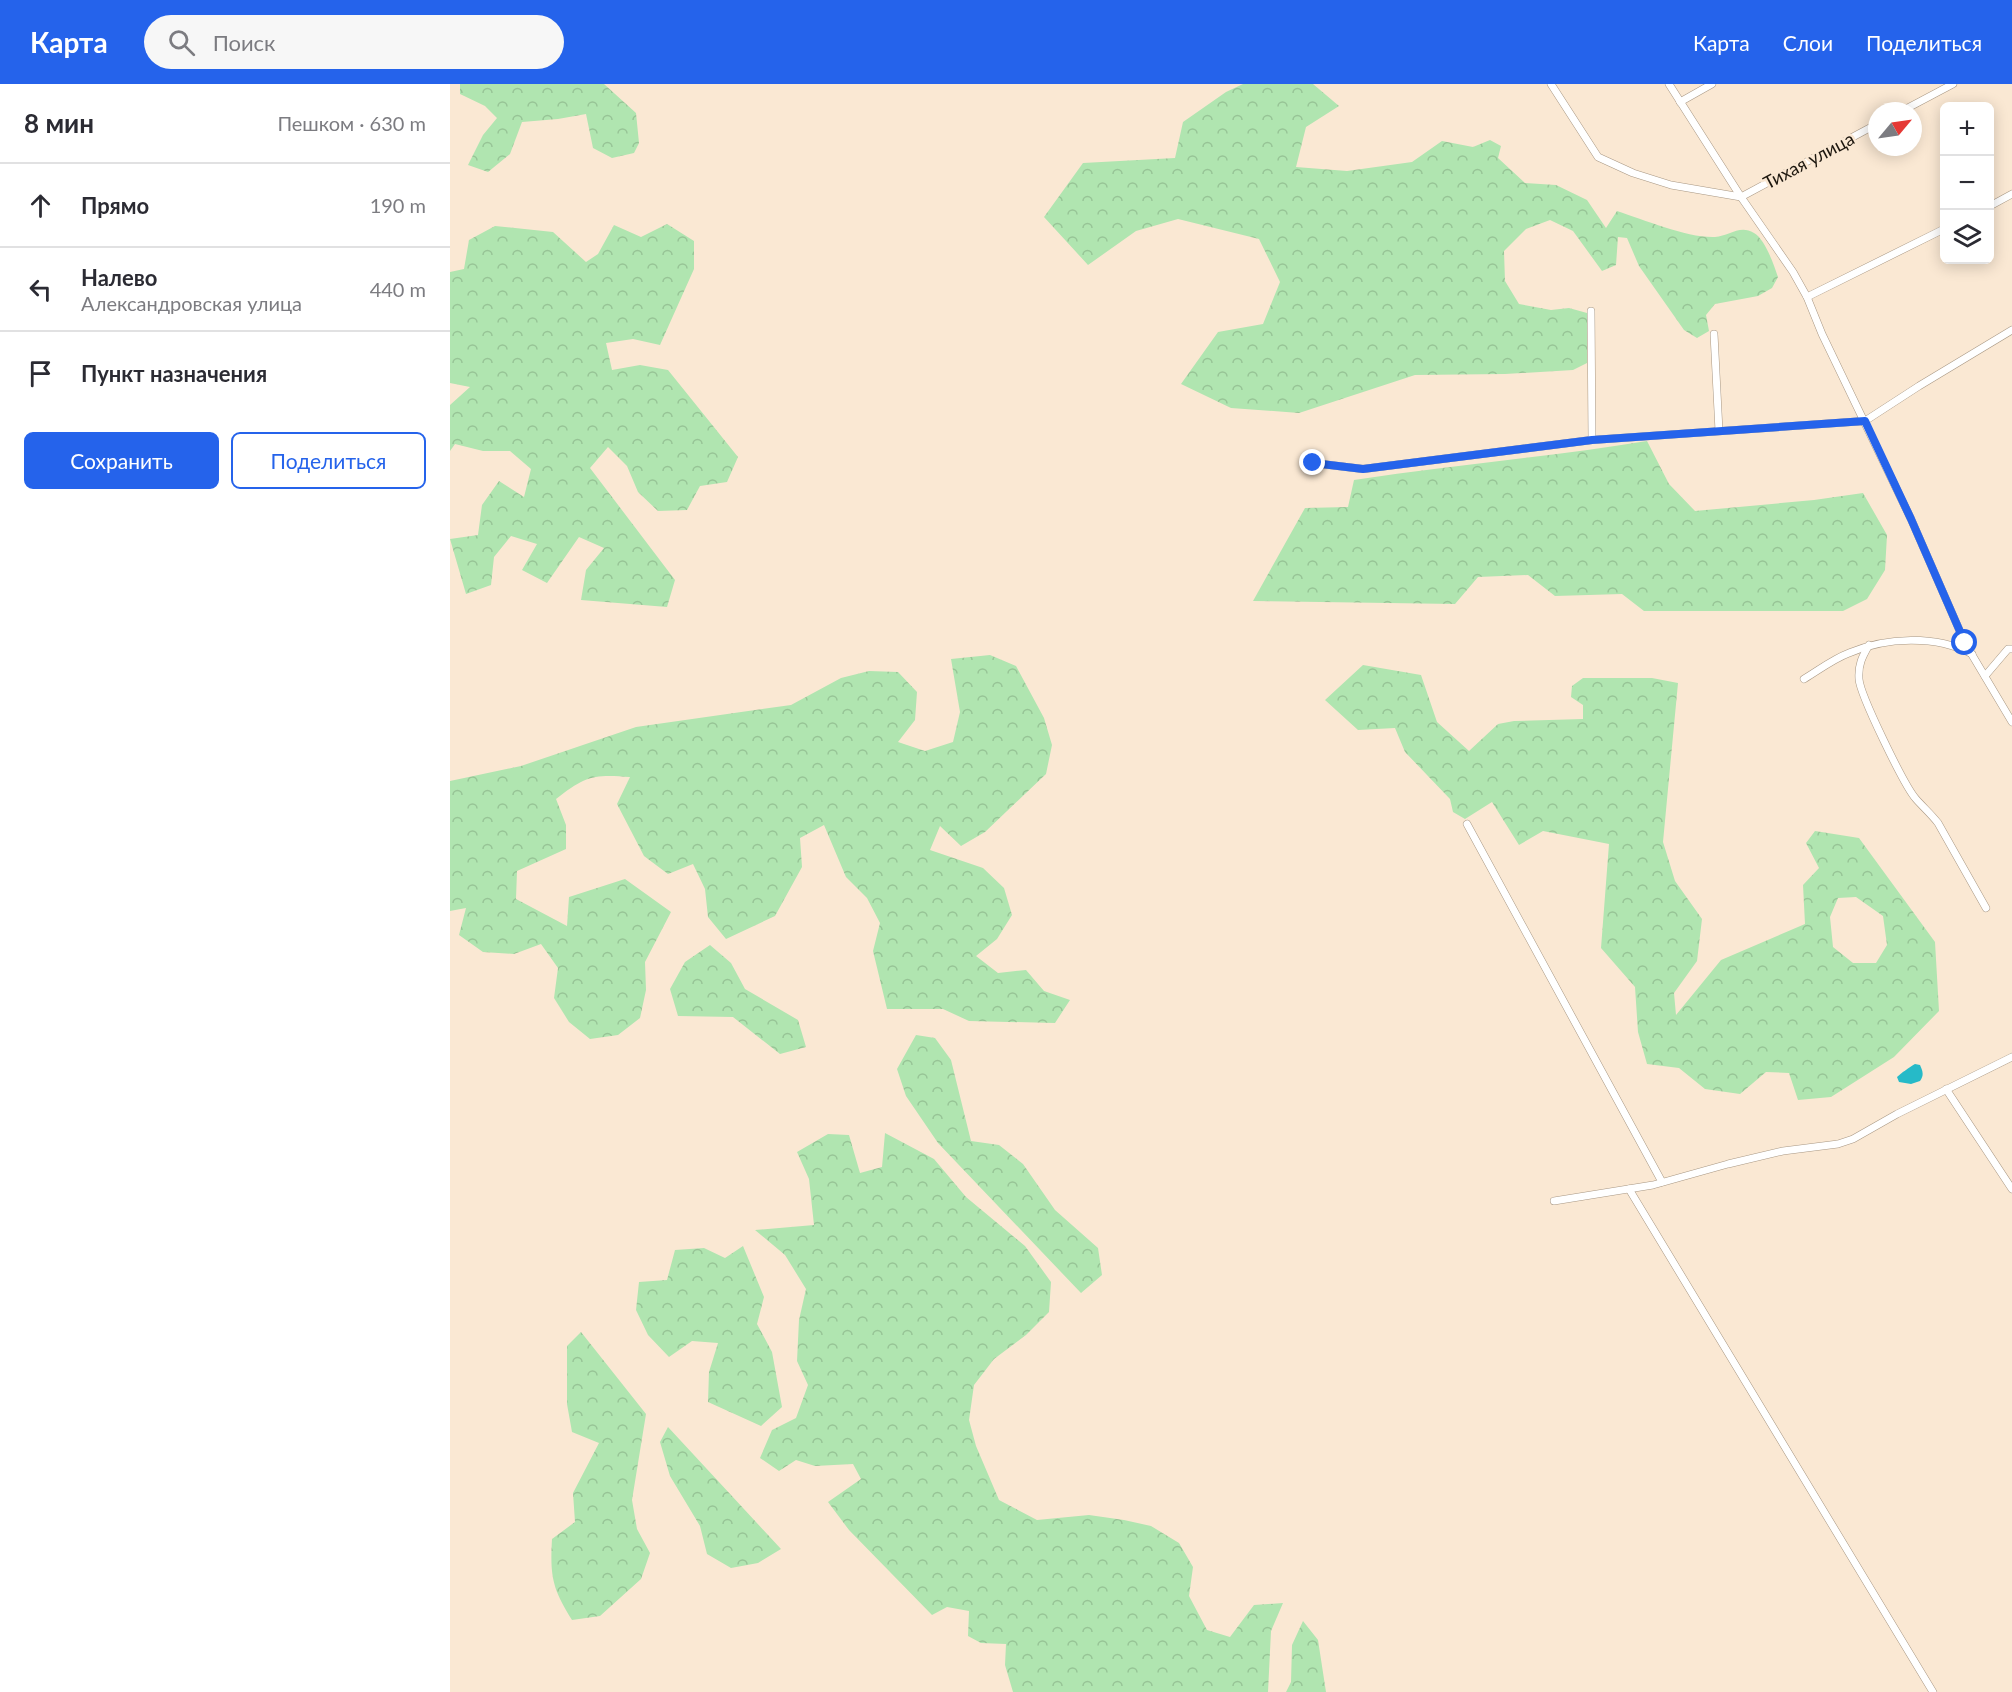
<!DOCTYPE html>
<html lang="ru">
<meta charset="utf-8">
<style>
body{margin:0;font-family:Lato,sans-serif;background:#f7f7f7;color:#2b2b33}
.controls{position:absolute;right:18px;top:18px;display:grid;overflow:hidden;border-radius:9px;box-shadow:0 3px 15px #0003}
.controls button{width:54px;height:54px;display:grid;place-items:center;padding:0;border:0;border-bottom:2px solid #e1e1e2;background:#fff;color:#2b2b33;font:30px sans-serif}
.compass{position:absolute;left:1418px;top:18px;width:54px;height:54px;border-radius:50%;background:#fff;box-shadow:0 3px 15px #0003;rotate:61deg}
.stop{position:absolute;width:18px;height:18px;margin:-14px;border:4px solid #2563eb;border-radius:50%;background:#fff}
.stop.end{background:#2563eb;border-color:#fff;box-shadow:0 2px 6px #0008}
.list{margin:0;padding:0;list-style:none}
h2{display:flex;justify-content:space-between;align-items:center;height:78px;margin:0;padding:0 24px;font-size:26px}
h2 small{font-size:20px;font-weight:400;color:#7c7c81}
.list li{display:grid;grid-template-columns:39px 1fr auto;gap:18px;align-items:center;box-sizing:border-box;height:84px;padding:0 24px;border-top:2px solid #e1e1e2}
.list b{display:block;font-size:22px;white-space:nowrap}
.list p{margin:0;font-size:20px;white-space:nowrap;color:#7c7c81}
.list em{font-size:20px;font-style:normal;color:#7c7c81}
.actions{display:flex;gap:12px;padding:18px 24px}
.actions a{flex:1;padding:14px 0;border:2px solid #2563eb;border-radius:9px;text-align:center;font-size:21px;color:#2563eb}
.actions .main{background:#2563eb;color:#fff}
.icon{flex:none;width:33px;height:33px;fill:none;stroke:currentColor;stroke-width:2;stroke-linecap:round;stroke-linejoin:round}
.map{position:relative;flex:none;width:1562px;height:1608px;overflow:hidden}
header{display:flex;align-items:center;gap:36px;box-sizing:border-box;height:84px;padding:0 30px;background:#2563eb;color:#fff}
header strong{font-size:28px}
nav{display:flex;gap:33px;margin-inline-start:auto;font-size:21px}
.search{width:420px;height:54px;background:#f7f7f7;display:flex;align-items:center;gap:15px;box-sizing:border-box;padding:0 21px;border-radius:33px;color:#7c7c81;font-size:22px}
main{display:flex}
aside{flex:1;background:#fff}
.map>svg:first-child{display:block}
</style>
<header>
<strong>Карта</strong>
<div class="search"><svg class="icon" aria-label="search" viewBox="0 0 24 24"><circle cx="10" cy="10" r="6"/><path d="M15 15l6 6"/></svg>Поиск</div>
<nav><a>Карта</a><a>Слои</a><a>Поделиться</a></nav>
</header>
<main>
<aside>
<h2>8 мин<small>Пешком · 630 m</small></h2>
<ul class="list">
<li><svg class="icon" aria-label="ahead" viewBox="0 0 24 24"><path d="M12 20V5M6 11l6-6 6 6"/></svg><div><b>Прямо</b></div><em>190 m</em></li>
<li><svg class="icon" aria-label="left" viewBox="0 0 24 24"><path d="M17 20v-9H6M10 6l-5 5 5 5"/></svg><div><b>Налево</b><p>Александровская улица</p></div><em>440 m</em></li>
<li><svg class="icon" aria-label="arrive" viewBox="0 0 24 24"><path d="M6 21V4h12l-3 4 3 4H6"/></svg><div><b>Пункт назначения</b></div></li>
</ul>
<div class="actions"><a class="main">Сохранить</a><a>Поделиться</a></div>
</aside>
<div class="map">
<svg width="1562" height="1608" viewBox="0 0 1562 1608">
<defs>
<pattern id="forest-crowns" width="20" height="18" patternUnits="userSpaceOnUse" patternTransform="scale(1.5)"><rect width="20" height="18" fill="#b0e5b0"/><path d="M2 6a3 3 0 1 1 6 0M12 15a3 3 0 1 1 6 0" fill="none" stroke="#97c496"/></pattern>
</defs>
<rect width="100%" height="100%" fill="#fae8d3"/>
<g fill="url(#forest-crowns)" fill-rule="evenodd">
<polygon points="10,0 154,0 186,29 189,59 184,69 162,74 143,64 136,30 108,35 72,38 60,70 38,88 18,81 33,51 47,34 35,22 10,10"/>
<path d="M793,0H863L889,22L856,43L846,83L897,87L962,78L992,57L1023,63L1040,56L1051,62L1048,74L1075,99L1106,101L1137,116L1156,144L1167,127C1195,136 1237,154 1265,153C1279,152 1290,140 1304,149C1315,155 1324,181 1328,193L1322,204L1308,212L1265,220L1256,231L1259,247L1247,254L1234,246L1189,182L1177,154L1168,153L1166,181L1152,187L1123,147L1100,136L1076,145L1054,167L1055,197L1069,220L1101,226L1119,224L1137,229V279L1123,286L1055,290L965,291L849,329L781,324L731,300L768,248L813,240L830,198L809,155L728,135L686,147L638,181L594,133L633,79L725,74L733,38L776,8Z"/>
<polygon points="217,140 244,157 244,185 210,261 183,255 156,259 162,286 190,281 218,286 288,373 277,398 250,402 237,426 208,427 188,408 177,382 158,363 140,384 225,496 217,523 131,516 136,486 154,464 129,453 97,499 72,486 87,460 61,452 44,473 41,501 16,510 0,455 28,451 32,421 49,397 74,413 81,385 60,367 33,367 5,360 0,367 0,321 20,303 0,299 0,188 14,185 19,156 45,142 103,148 136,178 148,170 164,141 191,153"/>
<path d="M1197,357L1219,400L1245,427L1364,416L1413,409L1437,451L1435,486L1417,515L1393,527H1194L1172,510L1105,512L1078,491L1028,493L1005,520L803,517L855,424L898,423L904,396C1002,381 1100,373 1197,357Z"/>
<path d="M540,571L566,582L594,634L602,661L596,690L535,748L511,762L490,742L480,766L533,784L554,804L562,831L547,855L526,872L548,889L576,886L594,907L620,916L605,939L519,937L493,925H437L423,867L430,839L417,814L396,793L374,741L350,754L352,783L325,832L276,855L258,833L255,805L243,780L218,790L194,772L167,720L180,693C144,690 135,692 106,715L116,741V765L67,787L66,815L117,842L119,813L175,795L221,828L195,878L196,906L190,934L168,951L140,955L119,938L104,914L108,884L91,860L64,870L33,868L9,851L16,824L0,827V697L71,682L186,643L341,621L391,594L419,587L448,588L467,608L465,636L448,658L475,667L503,658L510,628L501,575Z"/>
<path d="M913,581L971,591L987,638L1019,667L1048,640L1064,637L1133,635V621L1121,613L1122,602L1133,594H1202L1228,599L1213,758L1225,797L1252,835L1247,877L1224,909L1226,931L1271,876L1355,840L1353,801L1369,784L1356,759L1365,747L1409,754L1485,858L1489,927L1444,973L1381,1013L1348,1016L1339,989L1316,988L1290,1010L1255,1005L1229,984L1197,980L1188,948L1185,903L1151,864L1159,760L1093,747L1069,761L1042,718L1015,735L1003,728L1000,715L955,668L945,644L908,646L875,616ZM1406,813L1433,832L1437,861L1426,879H1403L1383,863L1380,833L1388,814Z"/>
<polygon points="260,861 281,879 295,905 348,936 356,963 330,970 283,933 228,932 220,905 235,878"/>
<polygon points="466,951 485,954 501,976 521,1057 549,1061 573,1080 605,1126 648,1164 652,1191 631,1209 488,1059 456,1012 447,985"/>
<polygon points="435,1049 484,1075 516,1113 575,1162 601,1198 599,1228 576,1251 544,1275 524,1301 519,1336 526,1362 549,1416 587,1436 639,1431 674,1436 701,1442 729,1459 743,1483 739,1512 757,1546 780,1553 804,1521 833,1519 821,1547 818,1608 563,1608 555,1581 556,1560 531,1559 518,1552 519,1527 497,1523 482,1531 399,1446 378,1418 411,1395 403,1380 365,1382 346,1376 329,1387 310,1374 322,1346 346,1334 358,1301 347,1277 349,1236 356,1205 335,1171 305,1146 364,1141 359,1095 347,1068 378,1050 399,1051 410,1089 432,1083"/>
<polygon points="293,1162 314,1213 307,1240 322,1268 332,1323 311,1342 258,1318 259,1288 268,1259 242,1257 219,1273 198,1251 186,1226 189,1198 217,1196 225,1166 254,1164 275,1174"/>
<path d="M131,1248L196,1330L182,1416L187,1445L200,1469L191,1495L150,1532L122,1536C102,1504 100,1492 102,1455L125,1438L123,1409L149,1359L122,1348L117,1320V1262Z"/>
<polygon points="218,1343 331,1465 308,1479 281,1484 257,1470 250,1442 220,1392 210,1358"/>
<polygon points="853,1537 868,1556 876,1608 836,1608 841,1598 842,1561"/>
</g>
<path fill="#26bac8" d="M1465,980L1470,981C1473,988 1474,991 1470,997L1461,1000L1449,998L1447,993C1450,990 1461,982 1465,980Z"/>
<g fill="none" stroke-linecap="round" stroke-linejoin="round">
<defs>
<g id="minor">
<polyline points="1101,0 1148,73 1183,89 1221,101 1291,113 1427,40"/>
<polyline points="1219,0 1291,113 1343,188 1357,213 1372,250 1461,435 1515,559 1562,638"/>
<polyline points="1230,18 1262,0"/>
<polyline points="1452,27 1503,0"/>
<polyline points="1540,122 1562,110"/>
<polyline points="1357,213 1494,145"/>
<polyline points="1141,227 1142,356"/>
<polyline points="1264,250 1269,347"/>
<polyline points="863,379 913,385 1142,356 1415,337 1469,302 1562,246"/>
<path d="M1419,561C1412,573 1408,581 1409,595C1410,611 1455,703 1466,715C1474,724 1481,730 1488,739L1536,824"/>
<polyline points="1535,592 1558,565 1562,565"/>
<path d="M1354,595C1369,586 1383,575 1399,569C1436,553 1486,551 1522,570"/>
<polyline points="1017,740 1212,1098"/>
<polyline points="1496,1005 1562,1105"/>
<polyline points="1179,1105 1483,1608"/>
<polyline points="1104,1117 1203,1101 1278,1080 1333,1067 1388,1060 1403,1055 1447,1030 1562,973"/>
</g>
</defs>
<use href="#minor" stroke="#a89783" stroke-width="8"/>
<use href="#minor" stroke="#fff" stroke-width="7"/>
</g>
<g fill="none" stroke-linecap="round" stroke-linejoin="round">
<polyline stroke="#2563eb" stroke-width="8" points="863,379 913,385 1142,356 1415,337 1461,435 1515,559"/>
</g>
<g text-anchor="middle" stroke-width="5" stroke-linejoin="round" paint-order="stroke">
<g font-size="18" fill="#1c160e" stroke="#fae8d3">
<text transform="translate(1359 77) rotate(-28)" y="6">Тихая улица</text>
</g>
</g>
</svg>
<div class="controls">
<button>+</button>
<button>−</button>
<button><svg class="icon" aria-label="layers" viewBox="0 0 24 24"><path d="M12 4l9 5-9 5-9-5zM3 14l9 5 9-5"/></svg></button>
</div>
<svg class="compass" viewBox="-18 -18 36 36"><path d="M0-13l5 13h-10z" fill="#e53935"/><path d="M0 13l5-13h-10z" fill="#7c7c81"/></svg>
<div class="stop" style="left:1515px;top:559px"></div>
<div class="stop end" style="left:863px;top:379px"></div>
</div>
</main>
